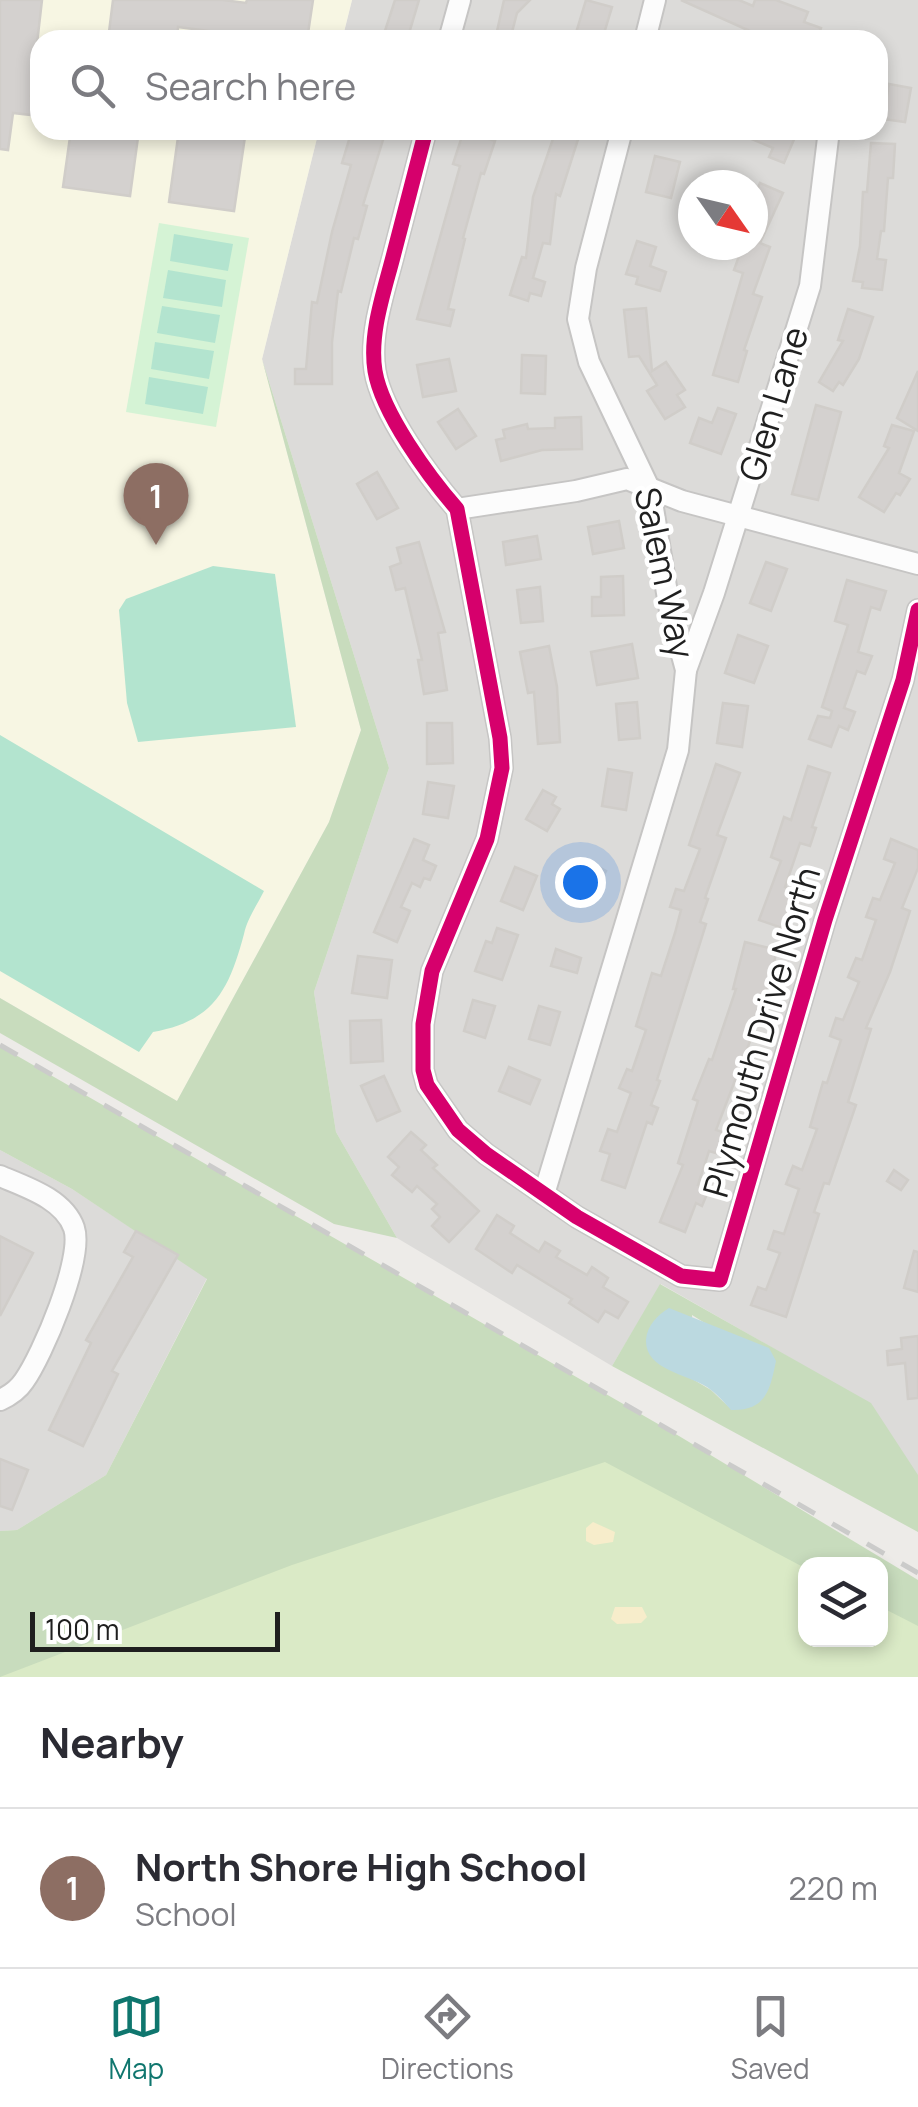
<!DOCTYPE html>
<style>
body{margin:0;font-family:Manrope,sans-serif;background:#f7f7f7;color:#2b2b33}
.controls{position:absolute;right:30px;bottom:30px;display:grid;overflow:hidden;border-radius:20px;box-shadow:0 5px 15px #0003}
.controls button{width:90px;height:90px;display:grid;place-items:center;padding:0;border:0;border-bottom:2px solid #e1e1e2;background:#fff;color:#2b2b33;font:50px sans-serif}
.compass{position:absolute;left:678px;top:170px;width:90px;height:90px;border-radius:50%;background:#fff;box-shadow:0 5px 15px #0003;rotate:124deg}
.scale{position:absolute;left:30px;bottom:25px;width:250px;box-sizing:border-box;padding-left:10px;border:5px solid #1f1f1f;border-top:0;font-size:28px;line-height:35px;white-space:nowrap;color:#1f1f1f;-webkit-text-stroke:8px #fff;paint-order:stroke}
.you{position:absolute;left:580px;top:882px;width:35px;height:35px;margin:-25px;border:8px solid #fff;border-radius:50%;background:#1a73e8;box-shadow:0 0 0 15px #1a73e833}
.badge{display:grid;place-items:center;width:65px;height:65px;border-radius:50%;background:#0f766e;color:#fff;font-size:32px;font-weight:700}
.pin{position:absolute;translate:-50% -82px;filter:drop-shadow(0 2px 5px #0008)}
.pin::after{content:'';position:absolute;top:52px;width:35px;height:30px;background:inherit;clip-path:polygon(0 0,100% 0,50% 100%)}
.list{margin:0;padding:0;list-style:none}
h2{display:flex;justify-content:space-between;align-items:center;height:130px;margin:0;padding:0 40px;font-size:42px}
h2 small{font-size:32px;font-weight:400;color:#7c7c81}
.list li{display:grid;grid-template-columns:65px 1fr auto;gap:30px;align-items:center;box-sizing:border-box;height:160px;padding:0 40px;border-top:2px solid #e1e1e2}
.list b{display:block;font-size:38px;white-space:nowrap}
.list p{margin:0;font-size:32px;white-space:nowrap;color:#7c7c81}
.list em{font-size:32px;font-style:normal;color:#7c7c81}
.icon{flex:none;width:55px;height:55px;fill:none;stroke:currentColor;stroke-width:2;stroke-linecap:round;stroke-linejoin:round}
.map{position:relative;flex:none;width:918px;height:1677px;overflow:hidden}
.search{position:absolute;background:#fff;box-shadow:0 5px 15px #0003;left:30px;right:30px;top:30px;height:110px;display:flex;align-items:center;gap:25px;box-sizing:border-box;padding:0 35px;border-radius:30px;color:#7c7c81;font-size:38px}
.sheet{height:290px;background:#fff}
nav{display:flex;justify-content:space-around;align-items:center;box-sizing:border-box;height:140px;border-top:2px solid #e1e1e2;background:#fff;font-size:28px;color:#7c7c81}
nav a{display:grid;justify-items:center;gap:5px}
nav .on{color:#0f766e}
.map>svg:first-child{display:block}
</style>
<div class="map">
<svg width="918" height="1677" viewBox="0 0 918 1677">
<rect width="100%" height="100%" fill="#edebe8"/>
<g fill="#dcdbd9" fill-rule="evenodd">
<path d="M352,0H918V1532L799,1363L661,1284L612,1366L397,1238L336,1132L314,992L389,768L262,359L319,130H878V40H342ZM693,185H753V245H693Z"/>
<polygon points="0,1150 72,1189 207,1278 106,1475 17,1530 0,1531"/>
</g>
<polygon fill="#f7f6e3" points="0,0 352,0 342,40 40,40 40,130 319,130 262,359 361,730 329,822 177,1101 0,998"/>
<polygon fill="#daeac6" points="619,1426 806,1564 806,1640 880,1640 881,1574 918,1596 918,1677 0,1677 0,1646"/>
<g fill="#c8dcbd" fill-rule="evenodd">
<polygon points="262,359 389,768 314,992 336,1132 397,1238 334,1224 0,1033 0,998 177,1101 329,822 361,730"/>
<polygon points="0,1046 679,1436 918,1580 918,1626 881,1607 880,1564 806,1564 805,1568 605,1462 292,1565 0,1677 0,1531 17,1530 106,1475 207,1279 72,1189 0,1150"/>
<path d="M660,1284L871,1403L918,1475V1532L612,1366ZM692,1315L708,1325L731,1409L711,1390L694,1380Z"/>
</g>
<g fill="#f7edcb">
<polygon points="593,1522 615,1532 613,1542 594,1545 586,1541 586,1528"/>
<polygon points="615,1607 642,1607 647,1617 641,1623 617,1624 611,1619"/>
</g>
<polygon fill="#d5f3d5" points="159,223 249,238 216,427 126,412"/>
<g fill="#b3e4cf">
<polygon points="174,234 233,244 228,271 170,261"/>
<polygon points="168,270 226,280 222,307 163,298"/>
<polygon points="162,306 220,315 215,343 157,333"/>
<polygon points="155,342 214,351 209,379 151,369"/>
<polygon points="149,377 208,387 203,414 145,404"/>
<polygon points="213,566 275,574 296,727 138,742 127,703 119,610 126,599"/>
<path d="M0,735L264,891C257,905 247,919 244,934C229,990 214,1021 153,1032L139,1052L0,971Z"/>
</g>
<path fill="#bbd9e0" d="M669,1308L769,1348L776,1361C770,1390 766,1411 731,1410C724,1402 716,1393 707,1387C687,1374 645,1370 646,1340C647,1325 658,1315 669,1308Z"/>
<g fill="#d4d1cf" stroke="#d0cdc9" stroke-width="2.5">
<polygon points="0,0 42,0 31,96 40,97 40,116 13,113 8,150 0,149"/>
<polygon points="113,0 223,0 246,3 247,0 313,0 307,40 277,40 178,27 177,40 108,40"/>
<polygon points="395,0 419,0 407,40 382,40"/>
<polygon points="504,0 530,0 517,13 510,40 495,40"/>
<polygon points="586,0 612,7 602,40 576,33"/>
<polygon points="681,0 739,0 753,6 755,0 776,0 808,12 804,22 821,28 817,40 783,40 763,32 761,36"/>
<polygon points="889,84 911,88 905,122 883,119"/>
<polygon points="71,130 139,130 130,196 63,187"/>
<polygon points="179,130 246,130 234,211 169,202"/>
<polygon points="352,130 386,130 363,205 367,206 358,239 354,238 341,292 338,291 332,342 332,384 295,384 295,369 306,369 312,302 317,303 332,232 351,165 342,163"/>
<polygon points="464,130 495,141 484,174 481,173 463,238 465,239 448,309 454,310 450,326 417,319 460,166 453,164"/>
<polygon points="556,130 581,130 560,196 556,194 550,244 543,243 533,278 545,282 541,296 530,293 528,301 510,295 522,257 526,258 533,197"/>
<polygon points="730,130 798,130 784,163 769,157 773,148"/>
<polygon points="871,143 895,144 893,178 888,178 884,231 881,231 877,259 886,260 882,290 862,288 863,282 853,281 860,246 863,192 867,192"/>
<polygon points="655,156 680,162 671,198 646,192"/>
<polygon points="760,183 783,193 760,243 770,247 753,294 762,297 744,350 747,351 738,382 713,375 743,273 734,270 743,245 753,245 753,199"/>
<polygon points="637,241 656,247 650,266 666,272 660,291 636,284 638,277 626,274"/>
<polygon points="646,308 652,371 666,362 685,390 677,395 685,407 665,419 647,391 657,385 639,356 629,357 624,310"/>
<polygon points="848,309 873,317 859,359 843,385 839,382 833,391 819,382 843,341 838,340"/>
<polygon points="522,355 546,356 545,394 521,393"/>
<polygon points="449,359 456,391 423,397 417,365"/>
<polygon points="918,371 918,431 897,418"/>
<polygon points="816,405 841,412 818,500 792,494"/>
<polygon points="718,408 736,414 721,454 690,443 699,418 712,423"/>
<polygon points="458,409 476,436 456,449 438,422"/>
<polygon points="581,417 582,449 542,450 501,461 496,440 505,438 503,430 527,424 528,429 555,428 555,418"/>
<polygon points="892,425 914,431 899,473 910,479 900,495 896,493 884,512 859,497 889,448 884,446"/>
<polygon points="377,472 398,508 377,519 357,484"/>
<polygon points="619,521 624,548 593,554 588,527"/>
<polygon points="537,536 541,559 506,565 503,542"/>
<polygon points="419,542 445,632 438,633 447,690 424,694 418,660 422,660 405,588 396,590 390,567 401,563 397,548"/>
<polygon points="766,562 787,569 771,611 750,603"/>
<polygon points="623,576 624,615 592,616 592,597 601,597 601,577"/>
<polygon points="847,580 886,591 880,610 871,607 858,652 872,656 865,674 857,671 844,708 855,712 848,730 839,726 831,747 809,739 818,716 830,718 832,711 822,707 848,625 835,621"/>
<polygon points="540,587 543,621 521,623 517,590"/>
<polygon points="738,635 768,646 754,683 725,673"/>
<polygon points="632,644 638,678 597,685 591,652"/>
<polygon points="549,646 557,687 560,742 538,744 534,692 528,693 520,652"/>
<polygon points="637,702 640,738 619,740 616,704"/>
<polygon points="723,703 748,706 742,747 717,743"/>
<polygon points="427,723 452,723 453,763 427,764"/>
<polygon points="716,764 740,773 717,835 726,838 705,898 708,899 700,922 706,924 657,1080 660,1081 651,1105 658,1108 652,1124 647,1122 625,1188 602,1180 610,1154 600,1151 608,1129 617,1132 631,1093 619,1088 627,1069 632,1071 646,1030 636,1026 652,973 661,976 675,933 681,910 670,907 676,889 684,891 700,849 689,845"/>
<polygon points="808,766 830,773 812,827 816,828 810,846 800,843 785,887 796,891 782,928 759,920 781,861 771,857 784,817 791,820"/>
<polygon points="608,769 632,773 626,810 602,806"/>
<polygon points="428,782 454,786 448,818 423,814"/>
<polygon points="543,790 556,797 552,804 560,809 547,831 526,819"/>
<polygon points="414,839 429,845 423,860 436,866 430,880 424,878 420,887 412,883 401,907 410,911 397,942 374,932"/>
<polygon points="891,839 918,850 918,868 902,908 910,911 890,972 866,1028 871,1029 848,1102 856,1105 829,1184 824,1183 814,1212 819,1214 786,1317 751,1305 758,1287 766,1290 780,1253 768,1249 774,1231 784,1234 799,1189 786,1184 793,1166 802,1170 817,1129 810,1127 823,1082 827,1083 841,1040 830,1036 836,1018 843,1020 859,982 848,977 856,958 862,960 876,920 866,917 873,898 880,900 895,863 884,859"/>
<polygon points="588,861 606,871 588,903 569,893"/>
<polygon points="515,867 537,876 523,910 501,901"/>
<polygon points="497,928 518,935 502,980 475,971 486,941 492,943"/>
<polygon points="745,942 777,950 762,1010 716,1130 726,1133 719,1154 709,1151 698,1185 709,1189 702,1206 696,1203 685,1232 660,1222 683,1165 678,1163 698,1101 693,1099 709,1059 712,1060 736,989 733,989"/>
<polygon points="556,949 581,958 577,973 551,966"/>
<polygon points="358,956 392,960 387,998 352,993"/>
<polygon points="473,1000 495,1006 485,1038 464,1031"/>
<polygon points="539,1006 560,1012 550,1045 529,1039"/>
<polygon points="381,1020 383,1061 351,1063 350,1021"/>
<polygon points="509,1067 540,1080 530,1104 499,1091"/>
<polygon points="384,1076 400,1111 377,1121 361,1086"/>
<polygon points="411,1132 426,1145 421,1150 437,1165 433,1168 479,1211 449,1242 432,1226 440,1217 432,1209 437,1204 417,1186 412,1192 392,1175 399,1167 388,1157"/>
<polygon points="894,1170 908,1180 901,1190 887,1181"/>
<polygon points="497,1215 514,1226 510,1233 539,1252 545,1242 560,1251 556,1257 587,1275 592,1267 608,1278 603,1287 628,1302 618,1318 605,1311 598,1322 569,1303 572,1299 517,1265 512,1273 476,1249"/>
<polygon points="136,1231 178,1255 112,1371 118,1374 83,1446 49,1430 91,1343 86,1340 133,1257 124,1252"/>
<polygon points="0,1236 33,1253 0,1316"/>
<polygon points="914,1251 918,1252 918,1292 904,1288"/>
<polygon points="918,1336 918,1398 908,1399 905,1363 888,1365 887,1351 902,1349 901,1338"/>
<polygon points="0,1459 28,1470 12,1510 0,1506"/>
</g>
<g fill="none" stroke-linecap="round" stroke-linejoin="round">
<defs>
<g id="minor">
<polyline points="449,40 460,0"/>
<polyline points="645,40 655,0"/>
<path d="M426,130C415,172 404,215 393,257C384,292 369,334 375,371C382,413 429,477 457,509L500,738L502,768L487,839L432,971L423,1024V1070L427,1085L458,1130L486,1154L577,1217L681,1276L720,1280L825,920L903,680L918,610"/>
<polyline points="457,509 576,491 627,479 682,501 918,564"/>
<polyline points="686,670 714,593 810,286 829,130"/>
<path d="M0,1176C26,1187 64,1199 74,1228C84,1258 42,1356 24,1381C18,1390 9,1396 0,1400"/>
<polyline points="544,1194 678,750 686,670 670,611 650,490 589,362 578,319 586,268 622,130"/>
</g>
</defs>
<use href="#minor" stroke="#c6c5c4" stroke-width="24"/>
<use href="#minor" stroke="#fcfcfc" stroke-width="20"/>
<polyline stroke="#cbcbca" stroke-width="5" stroke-dasharray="20 20" stroke-linecap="butt" points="0,1045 918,1573"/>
<defs>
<path id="cycleway" d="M426,130C415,172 404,215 393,257C384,292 369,334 375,371C382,413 429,477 457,509L500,738L502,768L487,839L432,971L423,1024V1070L427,1085L458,1130L486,1154L577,1217L681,1276L720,1280L825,920L903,680L918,610"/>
</defs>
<use href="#cycleway" stroke="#fff" stroke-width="21"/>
<use href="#cycleway" stroke="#d6006c" stroke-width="15"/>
</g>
<g text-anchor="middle" stroke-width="9" stroke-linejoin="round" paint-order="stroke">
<g font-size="35" fill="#1f1f1f" stroke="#fff">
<text transform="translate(774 404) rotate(-73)" y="12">Glen Lane</text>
<text transform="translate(664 573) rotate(78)" y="12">Salem Way</text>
<text transform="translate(762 1032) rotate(-74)" y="12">Plymouth Drive North</text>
</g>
</g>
</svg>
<div class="controls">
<button><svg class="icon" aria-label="layers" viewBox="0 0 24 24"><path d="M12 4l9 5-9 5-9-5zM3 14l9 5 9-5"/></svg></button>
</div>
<svg class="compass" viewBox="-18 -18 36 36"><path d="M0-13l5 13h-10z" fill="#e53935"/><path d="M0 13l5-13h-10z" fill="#7c7c81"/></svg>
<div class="scale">100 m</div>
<div class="you"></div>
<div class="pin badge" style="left:156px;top:545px;background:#8d6e63">1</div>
<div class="search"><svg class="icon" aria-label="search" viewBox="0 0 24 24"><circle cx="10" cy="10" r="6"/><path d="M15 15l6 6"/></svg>Search here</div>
</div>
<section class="sheet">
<h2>Nearby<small></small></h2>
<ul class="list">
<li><span class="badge" style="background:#8d6e63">1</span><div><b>North Shore High School</b><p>School</p></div><em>220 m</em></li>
</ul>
</section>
<nav>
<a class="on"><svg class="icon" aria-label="map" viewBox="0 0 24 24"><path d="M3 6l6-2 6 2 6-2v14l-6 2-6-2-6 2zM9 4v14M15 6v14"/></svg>Map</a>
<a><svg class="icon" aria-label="directions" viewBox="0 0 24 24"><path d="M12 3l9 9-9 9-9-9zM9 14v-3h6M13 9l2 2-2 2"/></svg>Directions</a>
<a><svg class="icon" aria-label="saved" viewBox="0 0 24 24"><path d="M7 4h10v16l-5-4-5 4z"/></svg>Saved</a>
</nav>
